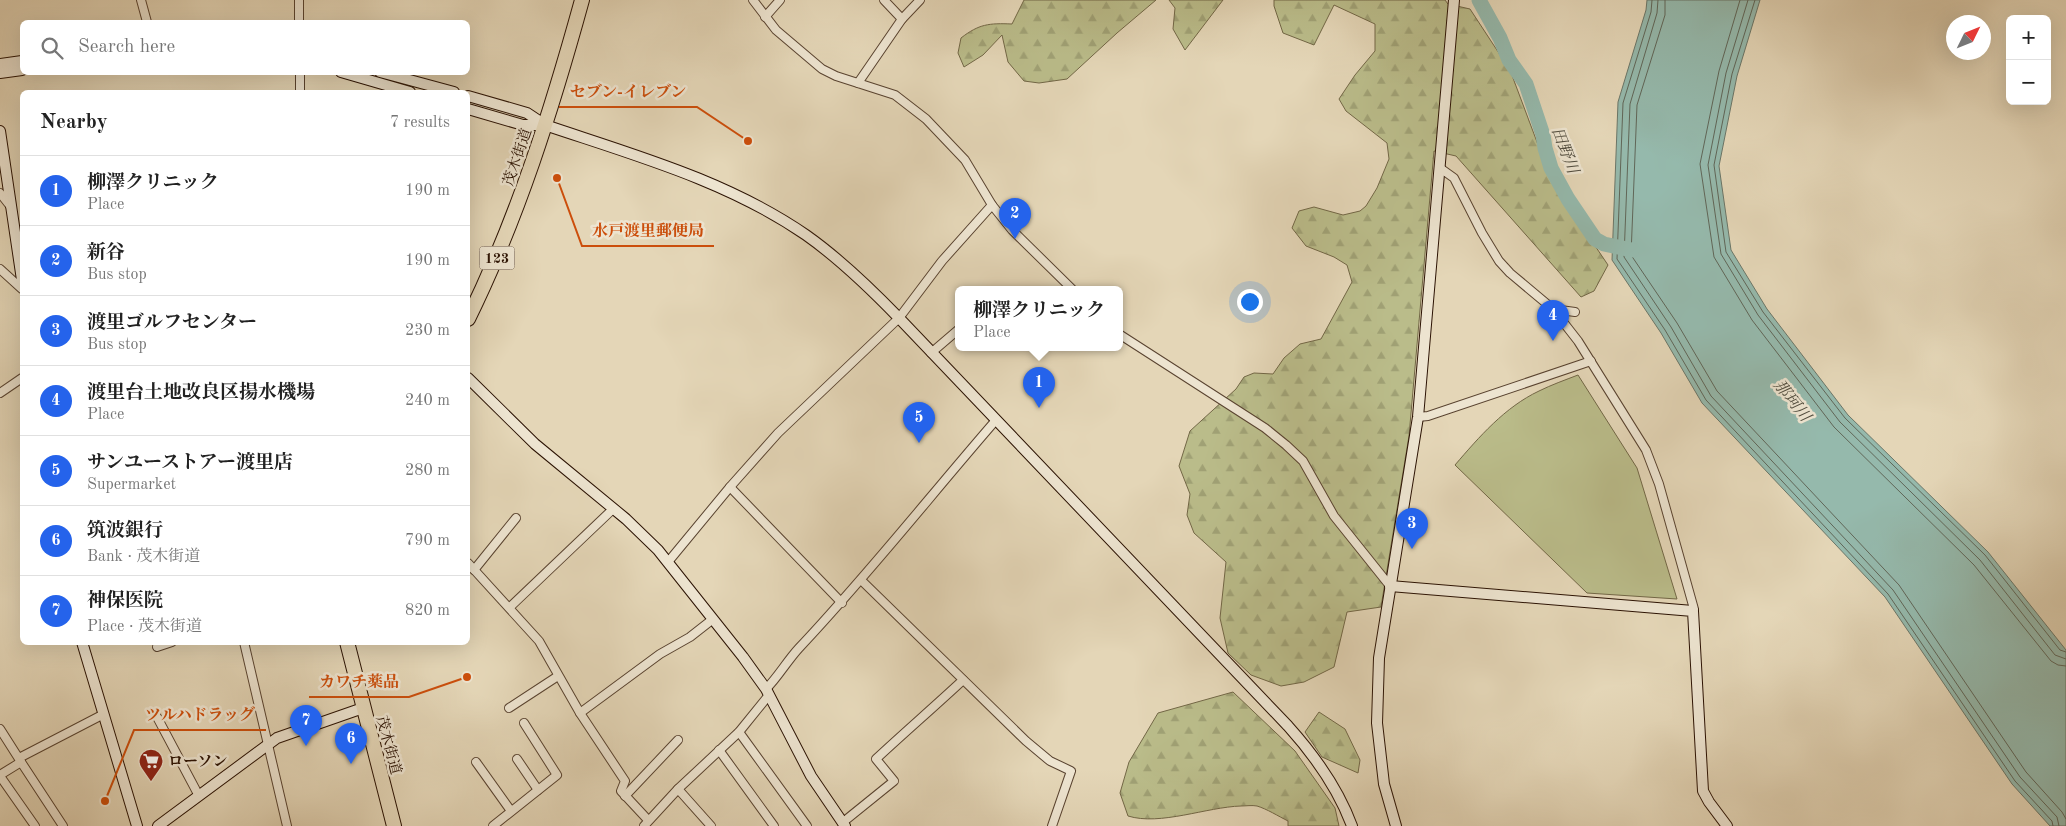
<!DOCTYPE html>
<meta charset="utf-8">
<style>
body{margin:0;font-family:"Old Standard TT","Noto Serif JP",serif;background:#f6f6f6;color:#222}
.controls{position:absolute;right:15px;top:15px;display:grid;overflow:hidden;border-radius:8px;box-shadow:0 5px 20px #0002}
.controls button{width:45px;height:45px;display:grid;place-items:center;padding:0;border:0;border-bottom:1px solid #e0e0e0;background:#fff;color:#222;font:25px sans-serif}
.compass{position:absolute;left:1946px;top:15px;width:45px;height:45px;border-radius:50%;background:#fff;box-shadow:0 5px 20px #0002;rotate:47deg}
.you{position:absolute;left:1249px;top:301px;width:18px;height:18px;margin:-12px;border:4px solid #fff;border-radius:50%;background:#1a73e8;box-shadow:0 0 0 8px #1a73e833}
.badge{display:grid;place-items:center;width:32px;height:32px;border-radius:50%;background:#2563eb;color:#fff;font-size:16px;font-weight:700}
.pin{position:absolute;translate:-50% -41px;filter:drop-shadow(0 1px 2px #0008)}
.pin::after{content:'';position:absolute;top:26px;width:18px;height:15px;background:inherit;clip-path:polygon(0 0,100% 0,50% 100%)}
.popup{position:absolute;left:955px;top:286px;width:168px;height:65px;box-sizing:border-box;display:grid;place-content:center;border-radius:8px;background:#fff;filter:drop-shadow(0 1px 4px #0005);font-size:16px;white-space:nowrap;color:#767676}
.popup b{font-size:19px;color:#222}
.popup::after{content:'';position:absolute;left:50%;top:100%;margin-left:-10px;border:10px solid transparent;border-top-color:#fff}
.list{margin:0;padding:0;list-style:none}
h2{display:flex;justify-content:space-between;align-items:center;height:65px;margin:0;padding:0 20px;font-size:21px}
h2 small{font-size:16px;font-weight:400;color:#767676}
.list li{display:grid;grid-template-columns:32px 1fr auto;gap:15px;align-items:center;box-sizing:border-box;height:70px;padding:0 20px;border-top:1px solid #e0e0e0}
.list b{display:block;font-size:19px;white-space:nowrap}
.list p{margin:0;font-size:16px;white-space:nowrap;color:#767676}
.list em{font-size:16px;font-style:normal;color:#767676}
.icon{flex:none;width:28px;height:28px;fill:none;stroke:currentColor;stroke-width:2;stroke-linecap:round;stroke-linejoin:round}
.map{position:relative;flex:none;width:2066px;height:826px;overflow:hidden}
.search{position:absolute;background:#fff;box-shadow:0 5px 20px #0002;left:20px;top:20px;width:450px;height:55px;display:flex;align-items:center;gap:12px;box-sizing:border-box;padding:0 18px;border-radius:8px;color:#767676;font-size:19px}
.panel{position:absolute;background:#fff;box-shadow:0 5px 20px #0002;left:20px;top:90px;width:450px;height:555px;border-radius:8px}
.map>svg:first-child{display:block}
</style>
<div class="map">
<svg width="2066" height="826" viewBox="0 0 2066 826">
<defs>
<pattern id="forest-firs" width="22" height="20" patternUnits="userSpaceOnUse" patternTransform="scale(1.25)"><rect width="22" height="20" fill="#babc8a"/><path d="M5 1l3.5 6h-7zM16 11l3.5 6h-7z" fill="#a0a175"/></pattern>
</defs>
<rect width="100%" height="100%" fill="#e4d6b7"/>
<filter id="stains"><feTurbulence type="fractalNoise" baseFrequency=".004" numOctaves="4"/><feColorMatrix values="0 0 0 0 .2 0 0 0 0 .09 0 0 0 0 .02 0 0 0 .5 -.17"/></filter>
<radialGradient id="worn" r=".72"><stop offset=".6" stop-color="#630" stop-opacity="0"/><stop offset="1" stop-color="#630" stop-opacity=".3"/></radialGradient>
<path fill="#babc8a" stroke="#726746" d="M1578,375L1637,468L1677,599L1587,593L1455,465C1479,437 1505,407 1539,391C1551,385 1565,380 1578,375Z"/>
<g fill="url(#forest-firs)" stroke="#726746">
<path d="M1024,0H1156L1117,33L1067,79L1039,83L1024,81L1008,62L1002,35L983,55L964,67L958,53L961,38C979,24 989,23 1012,24Z"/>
<polygon points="1169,0 1223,0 1185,50 1173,29 1175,8"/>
<polygon points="1274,0 1445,0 1448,4 1470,9 1510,70 1552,182 1608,265 1594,291 1581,297 1456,156 1434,151 1409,436 1381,607 1347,612 1334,667 1304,682 1281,686 1251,675 1228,653 1220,618 1226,562 1194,533 1187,515 1190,494 1179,466 1190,431 1236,389 1244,377 1254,373 1273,374 1284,358 1300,344 1321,339 1352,282 1347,265 1334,257 1306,246 1292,228 1299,211 1314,207 1343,215 1360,211 1366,206 1377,188 1389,159 1387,143 1346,111 1339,99 1355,75 1375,51 1375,24 1334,5 1314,45 1283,33 1274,6"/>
<path d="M1233,692L1295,751L1335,808L1339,826H1288V821C1278,816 1267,809 1257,806C1252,805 1246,806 1241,806C1207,807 1160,826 1128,816L1120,793L1129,762L1158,713Z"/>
<polygon points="1319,712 1345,729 1360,760 1358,773 1322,757 1305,732"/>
</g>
<polygon fill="#95b9ac" stroke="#6b7668" points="1647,0 1760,0 1737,76 1719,166 1731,250 1767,309 1848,415 1988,552 2066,650 2066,826 2050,826 2012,784 1885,597 1702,403 1661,333 1612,260 1618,102 1646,10"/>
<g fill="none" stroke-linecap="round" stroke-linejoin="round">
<g stroke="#606658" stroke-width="1">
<polyline points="1652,0 1651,12 1623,103 1617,259 1665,330 1706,400 1888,594 2015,781 2052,821 2053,826"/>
<polyline points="1658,0 1657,13 1630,104 1624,257 1671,327 1711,396 1893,590 2020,777 2057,817 2059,826"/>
<polyline points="1665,0 1665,15 1637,105 1631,255 1677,323 1717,391 1899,585 2026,772 2062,812 2066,819"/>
<polyline points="1740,0 1719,71 1700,164 1714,257 1752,320 1834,427 1974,565 2051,661 2058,665 2066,666"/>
<polyline points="1748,0 1726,73 1708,165 1721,254 1758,315 1840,422 1980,560 2055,655 2066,659"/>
<polyline points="1755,0 1732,74 1714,165 1726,252 1763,312 1845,418 1985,555 2060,650 2066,652"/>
</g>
<polyline stroke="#95b9ac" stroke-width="15" points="1479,0 1500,38 1509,60 1526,84 1543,135 1545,148 1551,168 1568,199 1595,239 1604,244 1632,250"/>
<defs>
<g id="street">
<polyline points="141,0 147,22"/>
<polyline points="299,0 299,22"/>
<polyline points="753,0 776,30 822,69 836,76 895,95 926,119 965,160 992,205 1012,230 1072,289"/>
<polyline points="765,17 780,0"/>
<polyline points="902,19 920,0"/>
<polyline points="300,72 300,92"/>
<polyline points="858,83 902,19 884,0"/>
<polyline points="1440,168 1454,178 1482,233 1499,261 1510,273 1553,309"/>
<polyline points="0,193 11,207"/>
<polyline points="0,269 22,289"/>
<polyline points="1575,312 1553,309 1578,341 1646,450 1659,484 1694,609 1693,611"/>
<polyline points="1119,334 1265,428 1286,445 1303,461 1334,516 1390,586"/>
<polyline points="931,353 959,329"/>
<polyline points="0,393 22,378"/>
<polyline points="1418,417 1428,416 1591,361"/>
<polyline points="730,487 842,603"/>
<polyline points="668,562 730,487 778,433 899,318 942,261 992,205"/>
<polyline points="468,563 539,641 580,713 625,781 621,791 648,820"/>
<polyline points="474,570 516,518"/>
<polyline points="861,580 1026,741 1050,761 1071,771 1052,826"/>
<polyline points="510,607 613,509"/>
<polyline points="244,642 287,826"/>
<polyline points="157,647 172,642"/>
<path d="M766,689C778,677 787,661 799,648C868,575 930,496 996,420"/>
<polyline points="509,708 558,676"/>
<polyline points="580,713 660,654 690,637 713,619"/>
<polyline points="157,717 199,796"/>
<polyline points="0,729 21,762 0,775"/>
<polyline points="739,732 807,826"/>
<polyline points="719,750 774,826"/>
<polyline points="19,758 102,715"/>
<polyline points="517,759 538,790"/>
<polyline points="21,762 63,826"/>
<polyline points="476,762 511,811"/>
<polyline points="0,776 35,826"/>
<polyline points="678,789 711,826"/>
<polyline points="625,796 678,740"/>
<path d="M842,823L894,781L876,759C905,732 934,707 963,680"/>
<polyline points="493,826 557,775 524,723"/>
<polyline points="644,826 678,789 739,732 769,695"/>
</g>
<g id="secondary">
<polyline points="0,64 22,61"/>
<polyline points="341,72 410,92"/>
<polyline points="380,72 454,92"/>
<polyline points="0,73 22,70"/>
<path d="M468,96L527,113L545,125C634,155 728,181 806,235C840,259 870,288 899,318L1288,726C1315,756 1338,788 1352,826"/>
<polyline points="468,109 523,125 544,125"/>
<polyline points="0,131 22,280"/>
<polyline points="468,378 535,444 626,519 658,550 743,657 766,689 811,776 845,826"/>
<polyline points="1390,586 1693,611 1703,791 1709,802 1727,826"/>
<polyline points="82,642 137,826"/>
<polyline points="158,826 277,738 363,708"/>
<polyline points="1396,826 1384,784 1377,723 1379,658 1418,417 1454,0"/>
</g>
<g id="highway">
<path d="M468,319C518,217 552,109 582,0"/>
<polyline points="347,642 394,826"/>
</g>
</defs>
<use href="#street" stroke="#594330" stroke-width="10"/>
<use href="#secondary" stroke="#2b1203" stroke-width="12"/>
<use href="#highway" stroke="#2b1203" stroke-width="16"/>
<use href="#street" stroke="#ede4d0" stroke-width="8"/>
<use href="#secondary" stroke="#ede4d0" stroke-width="10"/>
<use href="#highway" stroke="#e4d6b7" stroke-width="14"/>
</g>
<defs>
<symbol id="supermarket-pin" viewBox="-11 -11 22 30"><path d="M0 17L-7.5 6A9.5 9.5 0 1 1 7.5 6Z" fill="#8f2418" stroke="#ede4d0"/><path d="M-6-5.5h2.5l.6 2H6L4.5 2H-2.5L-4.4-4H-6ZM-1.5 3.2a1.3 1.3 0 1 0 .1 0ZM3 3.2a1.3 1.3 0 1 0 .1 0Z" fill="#fff"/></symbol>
</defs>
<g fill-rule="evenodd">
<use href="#supermarket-pin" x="137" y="747" width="28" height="38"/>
</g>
<g text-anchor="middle" stroke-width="5" stroke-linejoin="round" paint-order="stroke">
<rect fill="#ede4d0" stroke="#655140" stroke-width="1" x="479.5" y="246.5" width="35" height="23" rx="4"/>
<g font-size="14" font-weight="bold" fill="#2b1203">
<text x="497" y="263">123</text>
</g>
<g font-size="15" fill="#2b1203" stroke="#ede4d0">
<text transform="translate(517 157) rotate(-71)" y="5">茂木街道</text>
<text transform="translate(389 745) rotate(75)" y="5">茂木街道</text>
</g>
<g font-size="15" font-weight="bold" fill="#2b1203" stroke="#ede4d0" text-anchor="start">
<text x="168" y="766">ローソン</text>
</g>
<g font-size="16" font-style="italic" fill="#504c3e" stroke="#ede4d0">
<text transform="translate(1566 150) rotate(69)" y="6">田野川</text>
<text transform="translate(1793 400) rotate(51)" y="6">那珂川</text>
</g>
</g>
<path fill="none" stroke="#cc4e0b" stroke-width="2" d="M748 141L697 107H559M557 178L582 246H714M467 677L409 697H309M105 801L134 730H266"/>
<g fill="#cc4e0b" stroke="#ede4d0" stroke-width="2">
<circle cx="748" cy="141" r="5"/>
<circle cx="557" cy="178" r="5"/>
<circle cx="467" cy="677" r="5"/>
<circle cx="105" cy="801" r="5"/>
</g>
<g font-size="16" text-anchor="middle" font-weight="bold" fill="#cc4e0b" stroke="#ede4d0" stroke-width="5" stroke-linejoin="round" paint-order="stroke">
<text x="628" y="97">セブン-イレブン</text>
<text x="648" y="236">水戸渡里郵便局</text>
<text x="359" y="687">カワチ薬品</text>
<text x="200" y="720">ツルハドラッグ</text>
</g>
<rect width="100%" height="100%" filter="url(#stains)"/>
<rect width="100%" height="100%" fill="url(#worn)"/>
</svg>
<div class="controls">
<button>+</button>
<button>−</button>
</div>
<svg class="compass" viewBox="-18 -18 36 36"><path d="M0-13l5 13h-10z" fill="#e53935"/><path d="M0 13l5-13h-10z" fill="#767676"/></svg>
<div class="you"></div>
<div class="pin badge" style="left:1039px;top:408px">1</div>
<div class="popup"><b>柳澤クリニック</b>Place</div>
<div class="pin badge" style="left:1015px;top:239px">2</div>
<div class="pin badge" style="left:1412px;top:549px">3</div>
<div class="pin badge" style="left:1553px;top:341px">4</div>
<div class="pin badge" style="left:919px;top:443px">5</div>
<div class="pin badge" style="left:351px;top:764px">6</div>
<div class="pin badge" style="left:306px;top:746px">7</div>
<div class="search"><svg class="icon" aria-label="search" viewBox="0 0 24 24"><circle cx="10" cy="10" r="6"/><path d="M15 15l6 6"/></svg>Search here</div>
<section class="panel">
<h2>Nearby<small>7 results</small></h2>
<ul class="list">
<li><span class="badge">1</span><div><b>柳澤クリニック</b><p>Place</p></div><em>190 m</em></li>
<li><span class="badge">2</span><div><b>新谷</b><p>Bus stop</p></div><em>190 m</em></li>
<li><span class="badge">3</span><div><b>渡里ゴルフセンター</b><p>Bus stop</p></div><em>230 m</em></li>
<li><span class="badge">4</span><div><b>渡里台土地改良区揚水機場</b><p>Place</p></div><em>240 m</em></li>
<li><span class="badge">5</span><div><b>サンユーストアー渡里店</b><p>Supermarket</p></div><em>280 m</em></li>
<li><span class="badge">6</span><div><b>筑波銀行</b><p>Bank · 茂木街道</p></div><em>790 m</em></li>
<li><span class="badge">7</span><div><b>神保医院</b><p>Place · 茂木街道</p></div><em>820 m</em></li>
</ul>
</section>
</div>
